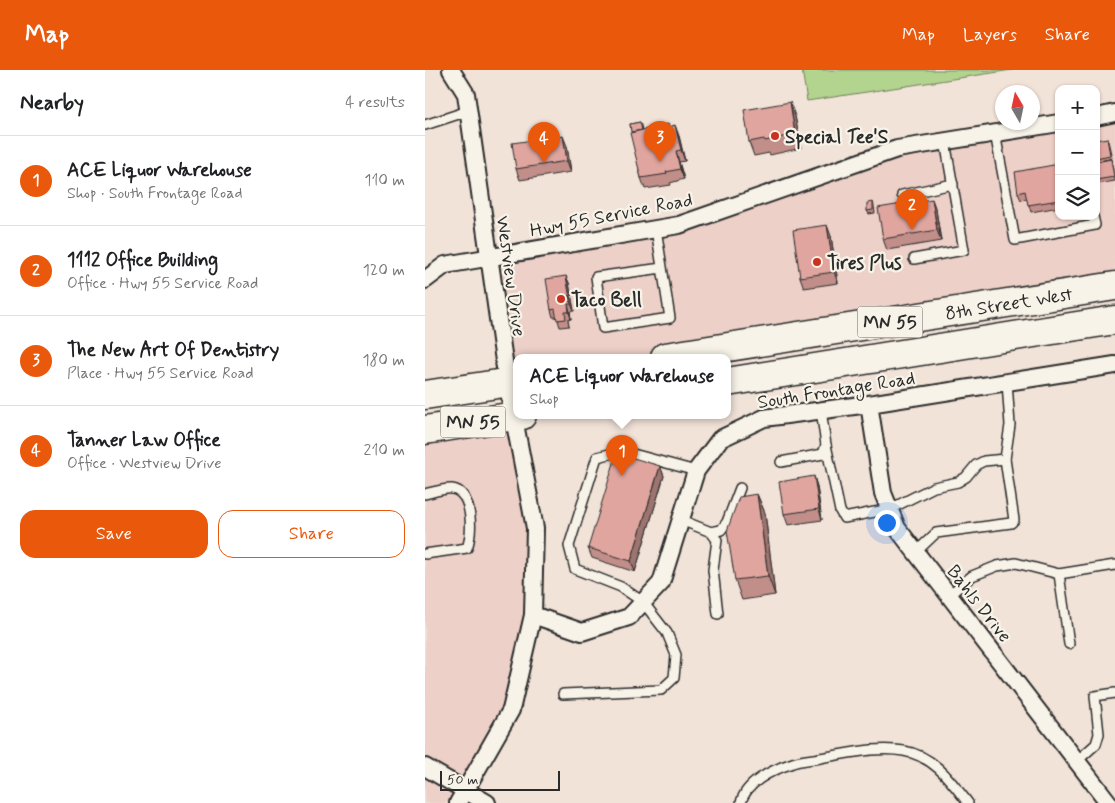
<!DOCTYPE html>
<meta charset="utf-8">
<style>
body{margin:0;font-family:Mynerve,sans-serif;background:#f2f2f2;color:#202124}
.controls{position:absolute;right:15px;top:15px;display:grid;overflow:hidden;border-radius:10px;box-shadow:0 1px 4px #0004}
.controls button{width:45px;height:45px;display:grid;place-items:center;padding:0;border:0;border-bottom:1px solid #e0e0e0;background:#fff;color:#202124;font:25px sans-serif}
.compass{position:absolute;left:570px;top:15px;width:45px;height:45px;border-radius:50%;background:#fff;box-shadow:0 1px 4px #0004;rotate:351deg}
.scale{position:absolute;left:15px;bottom:12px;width:120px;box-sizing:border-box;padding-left:5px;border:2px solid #2b2b2b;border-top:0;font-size:14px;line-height:18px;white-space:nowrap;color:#2b2b2b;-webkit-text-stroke:4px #f7f3e8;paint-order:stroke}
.you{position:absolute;left:461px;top:452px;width:18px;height:18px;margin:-12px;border:4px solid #fff;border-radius:50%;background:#1a73e8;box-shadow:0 0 0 8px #1a73e833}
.badge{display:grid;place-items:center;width:32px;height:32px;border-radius:50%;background:#ea580c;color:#fff;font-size:16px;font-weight:700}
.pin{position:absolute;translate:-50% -41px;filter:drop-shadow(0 1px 2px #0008)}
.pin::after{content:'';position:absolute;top:26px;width:18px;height:15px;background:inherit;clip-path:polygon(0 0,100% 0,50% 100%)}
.popup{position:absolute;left:88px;top:284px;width:218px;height:65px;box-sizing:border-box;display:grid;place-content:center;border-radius:10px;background:#fff;filter:drop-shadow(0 1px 4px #0005);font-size:16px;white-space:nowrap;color:#757577}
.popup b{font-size:19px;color:#202124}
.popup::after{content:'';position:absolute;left:50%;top:100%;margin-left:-10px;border:10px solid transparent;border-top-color:#fff}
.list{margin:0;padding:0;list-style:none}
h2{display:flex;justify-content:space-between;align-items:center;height:65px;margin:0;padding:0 20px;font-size:21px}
h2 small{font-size:16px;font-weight:400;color:#757577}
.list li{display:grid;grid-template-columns:32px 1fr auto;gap:15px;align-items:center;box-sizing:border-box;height:90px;padding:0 20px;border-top:1px solid #e0e0e0}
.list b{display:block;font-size:19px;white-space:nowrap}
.list p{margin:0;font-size:16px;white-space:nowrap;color:#757577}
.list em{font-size:16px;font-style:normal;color:#757577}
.actions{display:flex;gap:10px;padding:15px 20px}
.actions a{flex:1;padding:11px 0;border:1px solid #ea580c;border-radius:15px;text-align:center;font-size:18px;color:#ea580c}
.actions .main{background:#ea580c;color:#fff}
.icon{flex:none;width:28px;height:28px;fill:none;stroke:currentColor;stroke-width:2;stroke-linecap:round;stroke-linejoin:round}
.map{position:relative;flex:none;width:690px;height:733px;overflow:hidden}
header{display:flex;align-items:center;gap:30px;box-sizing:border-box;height:70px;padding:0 25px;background:#ea580c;color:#fff}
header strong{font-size:24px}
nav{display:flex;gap:28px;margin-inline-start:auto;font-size:18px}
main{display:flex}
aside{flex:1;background:#fff}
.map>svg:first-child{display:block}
</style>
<header>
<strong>Map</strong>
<nav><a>Map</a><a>Layers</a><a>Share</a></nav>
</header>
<main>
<aside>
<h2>Nearby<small>4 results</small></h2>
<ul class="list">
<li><span class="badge">1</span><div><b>ACE Liquor Warehouse</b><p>Shop · South Frontage Road</p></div><em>110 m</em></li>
<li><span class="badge">2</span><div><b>1112 Office Building</b><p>Office · Hwy 55 Service Road</p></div><em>120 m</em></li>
<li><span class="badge">3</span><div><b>The New Art Of Dentistry</b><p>Place · Hwy 55 Service Road</p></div><em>180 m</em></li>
<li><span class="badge">4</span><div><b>Tanner Law Office</b><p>Office · Westview Drive</p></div><em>210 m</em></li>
</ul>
<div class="actions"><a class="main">Save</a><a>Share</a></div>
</aside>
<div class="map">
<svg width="690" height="733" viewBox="0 0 690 733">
<rect width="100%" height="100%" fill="#f2e3d9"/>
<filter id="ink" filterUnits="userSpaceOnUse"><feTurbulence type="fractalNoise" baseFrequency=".02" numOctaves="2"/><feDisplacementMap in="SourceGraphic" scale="10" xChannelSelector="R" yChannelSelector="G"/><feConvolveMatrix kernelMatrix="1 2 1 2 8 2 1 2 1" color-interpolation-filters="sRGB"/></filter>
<g filter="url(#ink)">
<g fill="#edd0c8">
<polygon points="690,43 690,216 240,287 92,287 92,311 82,312 64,186 254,155 472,79 634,53 634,146 671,146 671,47"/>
<polygon points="88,346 110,458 108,545 86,640 33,733 0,733 0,360"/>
</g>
<polygon fill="#b3d48e" stroke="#6f805c" points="377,0 587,0 382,31"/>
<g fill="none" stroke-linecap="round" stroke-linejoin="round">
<defs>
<g id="service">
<polyline points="0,55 43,41"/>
<polyline points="570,63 590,170 670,155 668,146"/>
<polyline points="477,125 528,114"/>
<polyline points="231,159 245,248 178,258 171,207 237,198"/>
<polyline points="489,189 539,180 520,71"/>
<polyline points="401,375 415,441 419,448 465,439 509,417 533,412 541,407 551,395 559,391 580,389 585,355 582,312"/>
<polyline points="356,392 398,384 401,375 396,340"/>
<path d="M0,424C8,422 20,418 27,419C48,422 48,463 42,478L0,484"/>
<polyline points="256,450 286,462 292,470 288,500 293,544"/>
<polyline points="286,462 296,460 302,452 315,418"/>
<polyline points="491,482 511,463 586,453 589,450 580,389"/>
<polyline points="634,504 644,574"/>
<polyline points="524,525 547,506 572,496 591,493 634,504 690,495"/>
<polyline points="138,624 236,620 249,608 251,585 242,563 218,532 196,517 150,499 144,476 172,387 197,381 271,401"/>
<polyline points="652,691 671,674 674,664 670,626 690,623"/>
<path d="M316,733C320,713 347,700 365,694C374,690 385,690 395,688C422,684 451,676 479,681C509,686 526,711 543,733"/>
</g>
<g id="minor">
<polyline points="26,0 41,24 82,312 110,458 108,545 86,640 33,733"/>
<polyline points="671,47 690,43"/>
<polyline points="0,210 20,195 254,155 472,79 634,53"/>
<polyline points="444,334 458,423 472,458 684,733"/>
<polyline points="108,545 157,562 204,547 236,513 271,401 295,369 339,348 444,334 690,295"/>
<polyline points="0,697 62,733"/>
</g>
<g id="trunk">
<path id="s1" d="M240,287L690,216"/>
<polyline points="302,312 690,250"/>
<polyline points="0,325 92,311"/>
<polyline points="0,360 97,345"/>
</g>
</defs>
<use href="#service" stroke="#2b2b2b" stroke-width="12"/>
<use href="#minor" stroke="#2b2b2b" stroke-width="20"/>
<use href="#trunk" stroke="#2b2b2b" stroke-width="31"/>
<use href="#service" stroke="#f7f3e8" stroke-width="9"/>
<use href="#minor" stroke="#f7f3e8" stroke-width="16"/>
<use href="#trunk" stroke="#f7f3e8" stroke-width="28"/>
</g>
<g fill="#c18e89" stroke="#2b2b2b">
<polygon points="370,46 376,78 345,85 344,83 329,86 324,72"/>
<polygon points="215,52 217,60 244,57 254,66 260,91 254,92 259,109 245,113 246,115 220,119 216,108 205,54"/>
<polygon points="671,70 683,71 687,88 671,92"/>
<polygon points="142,76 146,102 95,110 91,99"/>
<polygon points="686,89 690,111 672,114 671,111 671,92"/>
<polygon points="634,94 634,137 606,142 602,129 596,130 593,123"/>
<polygon points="448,132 449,136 450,143 444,144 442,141"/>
<polygon points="511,140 516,171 462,180 458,169"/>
<polygon points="406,166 413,213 379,218 375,207"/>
<polygon points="141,206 144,213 149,241 145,242 146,249 143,250 144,256 135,257 132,247 128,247 126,240"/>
<polygon points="235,396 239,406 210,502 167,488 163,478"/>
<polygon points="389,406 392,417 397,450 363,455 359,444"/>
<polygon points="332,424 340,443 350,525 317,530 310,510"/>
</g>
<g fill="#9d746f" stroke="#2b2b2b">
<polygon points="365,32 370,46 376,78 370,64"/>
<polygon points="250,55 254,66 260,91 256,80"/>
<polygon points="138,66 142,76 146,102 142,91"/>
<polygon points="251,81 254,92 259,109 255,99"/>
<polygon points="507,129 511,140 516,171 512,160"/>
<polygon points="402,155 406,166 413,213 409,202"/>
<polygon points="141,206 144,213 149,241 146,234"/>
<polygon points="143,234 145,242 146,249 144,242"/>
<polygon points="235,396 239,406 210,502 206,491"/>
<polygon points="389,406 392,417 397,450 394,439"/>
<polygon points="332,424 340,443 350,525 343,506"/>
</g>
<g fill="#e0a59f" stroke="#2b2b2b">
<polygon points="365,32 370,64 340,71 339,69 324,72 319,40"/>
<polygon points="215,52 217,60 206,62 205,54"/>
<polygon points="243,54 244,57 250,55 256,80 251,81 255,99 241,102 242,104 216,108 205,63"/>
<polygon points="138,66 142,91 91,99 87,73"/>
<polygon points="682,68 685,85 671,88 671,70"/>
<polygon points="686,89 689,107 671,110 671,92"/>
<polygon points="634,94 634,130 603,135 600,121 593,123 590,102"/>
<polygon points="507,129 512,160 458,169 453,138"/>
<polygon points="448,132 448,140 442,141 442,133"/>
<polygon points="402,155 409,202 375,207 368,160"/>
<polygon points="141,206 146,234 143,234 144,242 140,242 141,249 132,250 130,239 126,240 121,209"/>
<polygon points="192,383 235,396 206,491 163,478"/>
<polygon points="389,406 394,439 359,444 354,412"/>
<polygon points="332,424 343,506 310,510 302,461 314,427"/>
</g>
</g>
<g fill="#c8321e" stroke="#f7f3e8" stroke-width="2">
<circle cx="350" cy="66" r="5"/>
<circle cx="392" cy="192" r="5"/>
<circle cx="136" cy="229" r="5"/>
</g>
<g text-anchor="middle" stroke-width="4.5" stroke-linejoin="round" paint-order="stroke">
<g fill="#f7f3e8" stroke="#686764" stroke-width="1">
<rect x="432.5" y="236.5" width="65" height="31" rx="4"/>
<rect x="15.5" y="336.5" width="65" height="31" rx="4"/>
</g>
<g font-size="18" font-weight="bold" fill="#2b2b2b">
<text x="465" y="258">MN 55</text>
<text x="48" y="358">MN 55</text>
</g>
<g font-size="19" font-weight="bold" fill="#2b2b2b" stroke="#f7f3e8" text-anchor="start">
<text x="360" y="73">Special Tee'S</text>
<text x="402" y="199">Tires Plus</text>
<text x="146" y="236">Taco Bell</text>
</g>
<g font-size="19" fill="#2b2b2b" stroke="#f7f3e8">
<text transform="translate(186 144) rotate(-11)" y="7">Hwy 55 Service Road</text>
<text transform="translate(87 206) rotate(82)" y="7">Westview Drive</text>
<text dy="7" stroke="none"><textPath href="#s1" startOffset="348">8th Street West</textPath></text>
<text transform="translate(411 319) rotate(-9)" y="7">South Frontage Road</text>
<text transform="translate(555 533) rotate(52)" y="7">Bahls Drive</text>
</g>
</g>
</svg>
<div class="controls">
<button>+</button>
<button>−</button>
<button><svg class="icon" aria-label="layers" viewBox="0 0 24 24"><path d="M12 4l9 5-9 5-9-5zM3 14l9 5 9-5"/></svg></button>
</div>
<svg class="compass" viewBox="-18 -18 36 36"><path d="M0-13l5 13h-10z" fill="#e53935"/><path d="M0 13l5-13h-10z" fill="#757577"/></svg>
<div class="scale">50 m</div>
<div class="you"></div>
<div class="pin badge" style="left:197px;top:406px">1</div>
<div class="popup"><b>ACE Liquor Warehouse</b>Shop</div>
<div class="pin badge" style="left:487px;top:160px">2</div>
<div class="pin badge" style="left:235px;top:92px">3</div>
<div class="pin badge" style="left:119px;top:93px">4</div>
</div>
</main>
